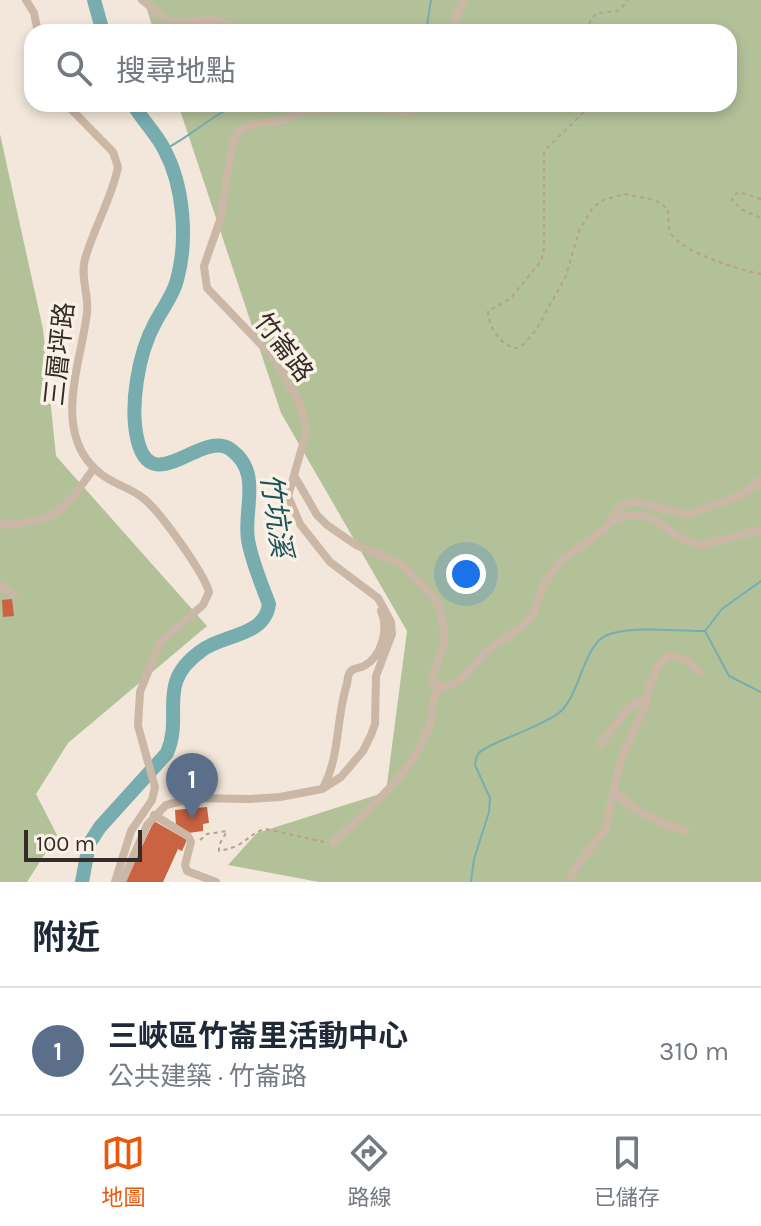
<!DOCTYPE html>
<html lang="zh-TW">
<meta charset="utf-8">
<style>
body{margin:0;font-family:Karla,"Noto Sans TC",sans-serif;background:#f2f2f3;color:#1f2937}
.scale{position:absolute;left:24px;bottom:20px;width:118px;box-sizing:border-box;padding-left:8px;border:4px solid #362c27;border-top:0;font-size:22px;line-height:28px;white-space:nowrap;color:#362c27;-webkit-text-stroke:6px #faf1e6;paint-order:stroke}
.you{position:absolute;left:466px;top:574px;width:28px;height:28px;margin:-20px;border:6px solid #fff;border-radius:50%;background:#1a73e8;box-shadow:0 0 0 12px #1a73e833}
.badge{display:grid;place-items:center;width:52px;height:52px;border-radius:50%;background:#ea580c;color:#fff;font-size:26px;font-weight:700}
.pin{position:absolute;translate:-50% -66px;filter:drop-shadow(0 2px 4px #0008)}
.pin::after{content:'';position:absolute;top:42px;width:28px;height:24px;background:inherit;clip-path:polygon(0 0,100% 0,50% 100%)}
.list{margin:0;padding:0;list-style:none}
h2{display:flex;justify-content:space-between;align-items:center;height:104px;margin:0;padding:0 32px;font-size:34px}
h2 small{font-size:26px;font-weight:400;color:#747a83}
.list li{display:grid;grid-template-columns:52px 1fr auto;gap:24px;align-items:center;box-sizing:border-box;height:128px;padding:0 32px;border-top:2px solid #e0e1e3}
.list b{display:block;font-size:30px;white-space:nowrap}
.list p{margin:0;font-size:26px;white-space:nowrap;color:#747a83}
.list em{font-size:26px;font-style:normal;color:#747a83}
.icon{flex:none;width:44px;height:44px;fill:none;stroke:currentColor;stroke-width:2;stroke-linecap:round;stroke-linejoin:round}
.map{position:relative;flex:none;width:761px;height:882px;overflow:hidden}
.search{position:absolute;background:#fff;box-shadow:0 4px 12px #0003;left:24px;right:24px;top:24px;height:88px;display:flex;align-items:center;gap:20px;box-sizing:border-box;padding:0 28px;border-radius:24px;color:#747a83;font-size:30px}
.sheet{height:232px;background:#fff}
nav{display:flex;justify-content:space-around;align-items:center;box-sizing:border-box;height:112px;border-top:2px solid #e0e1e3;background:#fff;font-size:22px;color:#747a83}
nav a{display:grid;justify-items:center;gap:4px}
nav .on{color:#ea580c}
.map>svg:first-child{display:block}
</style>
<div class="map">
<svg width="761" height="882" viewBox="0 0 761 882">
<rect width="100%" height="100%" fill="#f2e7da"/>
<g fill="#b3c199">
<polygon points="144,0 761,0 761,882 319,882 228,865 257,833 386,792 407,631 281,413 178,104 729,104 729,32 154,32"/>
<polygon points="0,134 43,329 56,456 207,626 68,743 36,794 57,835 27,882 0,882"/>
</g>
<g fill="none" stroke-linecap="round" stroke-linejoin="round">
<g stroke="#78adb0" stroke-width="2">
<polyline points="426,32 431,0"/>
<path d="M165,149C192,136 212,114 240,104"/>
<polyline points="705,631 729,676 761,692"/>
<path d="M471,882L474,859L489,812L490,798L475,765C475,763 477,756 478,754C486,743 541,728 560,712C581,693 583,645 607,635C632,625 677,632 705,631L722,609L761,581"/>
</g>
<g stroke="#78adb0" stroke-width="14">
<polyline points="94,0 103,32"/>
<path d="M82,882L89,844L100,827L167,753C184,713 155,684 201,651C223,634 265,637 269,604C261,583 252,562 248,540C243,509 263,472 230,449C201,430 153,498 138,442C129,408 138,354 155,323C162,309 173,296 177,280C188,240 184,186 164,149C156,133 142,120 133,104"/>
</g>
</g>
<g fill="#c96341">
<polygon points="12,599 14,616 3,617 2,600"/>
<polygon points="207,807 209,823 203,824 203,831 188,833 176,826 175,810"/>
<polygon points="154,821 187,840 182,851 178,849 163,882 125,882"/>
</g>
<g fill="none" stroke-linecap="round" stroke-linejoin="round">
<g stroke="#b6a18f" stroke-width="2" stroke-dasharray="4 4" stroke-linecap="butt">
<path d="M587,32C592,7 601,15 620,10L628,0"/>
<polyline points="548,104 552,110 573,104"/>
<path d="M583,104V113L544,151V248L541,261L510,299L488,311C488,326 501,347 517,348L524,344L536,330L566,276L579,231L593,207L603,200L624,194L655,200L668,209C669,217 667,228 672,235C685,253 739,270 761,274"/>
<polyline points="761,199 739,192 733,196 732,200 741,209 761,218"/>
<path d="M200,840L207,834L227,831L219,845V851C227,849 234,848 240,844C250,838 255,831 266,829L324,842"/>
</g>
<g stroke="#cab7a5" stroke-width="8">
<polyline points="26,0 34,13 38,32"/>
<polyline points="142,0 169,22 214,20 255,32"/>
<polyline points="450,32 463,0"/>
<path d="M66,104L113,152L118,167C112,198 94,227 85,259C80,276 89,295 87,313C81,364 50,435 101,474C113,484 131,488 143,498C159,510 204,573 209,592L203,605L160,642L140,692L138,726L155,787L152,800L131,831L115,882"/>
<polyline points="348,106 408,112 427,104"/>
<polyline points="295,477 317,515 327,525 356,545 401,564 433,596 440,609 445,641 432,677 433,682 444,688 459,681 487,651 524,625 532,616 544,584 561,560 604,530 619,508 626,503 637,502 688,515 743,494 761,480"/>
<path d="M613,521C660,501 662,539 701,545L761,530"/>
<path d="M0,525C58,521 61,514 94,468"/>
<polyline points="0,585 14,595"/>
<polyline points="645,700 657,666 669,655 687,660 699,672"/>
<path d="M323,788C340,756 336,721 346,687C348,683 347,678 349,674C352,667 358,669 364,666C382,656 389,629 381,611"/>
<path d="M613,790C633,812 657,822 686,831"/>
<polyline points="154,815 188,836 191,842 185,865 187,871 216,882"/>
<path d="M333,843C367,810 412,774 428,729C433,715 432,700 438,687"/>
<polyline points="122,882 147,825 166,805 195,798 250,799 280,797 322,789 341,777 363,751 371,735 375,724 376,676 392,634 391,622 378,598 330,562 300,524 288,496 305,437 305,422 299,401 273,357 207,288 204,266 220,220 232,146 239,130 255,123 279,121 304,111 342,108 349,104"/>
<polyline points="570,882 572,872 605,830 620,762 647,701 639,701 626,711 601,744"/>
</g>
</g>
<g text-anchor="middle" stroke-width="7" stroke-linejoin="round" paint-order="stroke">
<g font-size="26" fill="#362c27" stroke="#faf1e6">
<text transform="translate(284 347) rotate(53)" y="9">竹崙路</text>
<text transform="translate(59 354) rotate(-84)" y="9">三層坪路</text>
</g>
<g font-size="28" font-style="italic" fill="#1b5358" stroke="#faf1e6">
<text transform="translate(277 515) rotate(82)" y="10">竹坑溪</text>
</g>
</g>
</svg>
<div class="scale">100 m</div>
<div class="you"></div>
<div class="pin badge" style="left:192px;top:819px;background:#5c6f8a">1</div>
<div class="search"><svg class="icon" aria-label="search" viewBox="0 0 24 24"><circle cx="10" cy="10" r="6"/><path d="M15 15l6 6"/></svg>搜尋地點</div>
</div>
<section class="sheet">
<h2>附近<small></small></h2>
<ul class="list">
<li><span class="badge" style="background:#5c6f8a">1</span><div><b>三峽區竹崙里活動中心</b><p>公共建築 · 竹崙路</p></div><em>310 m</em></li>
</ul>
</section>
<nav>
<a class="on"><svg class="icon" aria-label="map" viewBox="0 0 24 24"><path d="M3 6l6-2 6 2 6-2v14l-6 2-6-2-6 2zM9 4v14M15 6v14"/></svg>地圖</a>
<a><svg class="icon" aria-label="directions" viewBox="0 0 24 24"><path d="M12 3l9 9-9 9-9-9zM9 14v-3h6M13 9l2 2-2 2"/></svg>路線</a>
<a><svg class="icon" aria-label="saved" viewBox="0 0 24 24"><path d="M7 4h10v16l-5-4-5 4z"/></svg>已儲存</a>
</nav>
